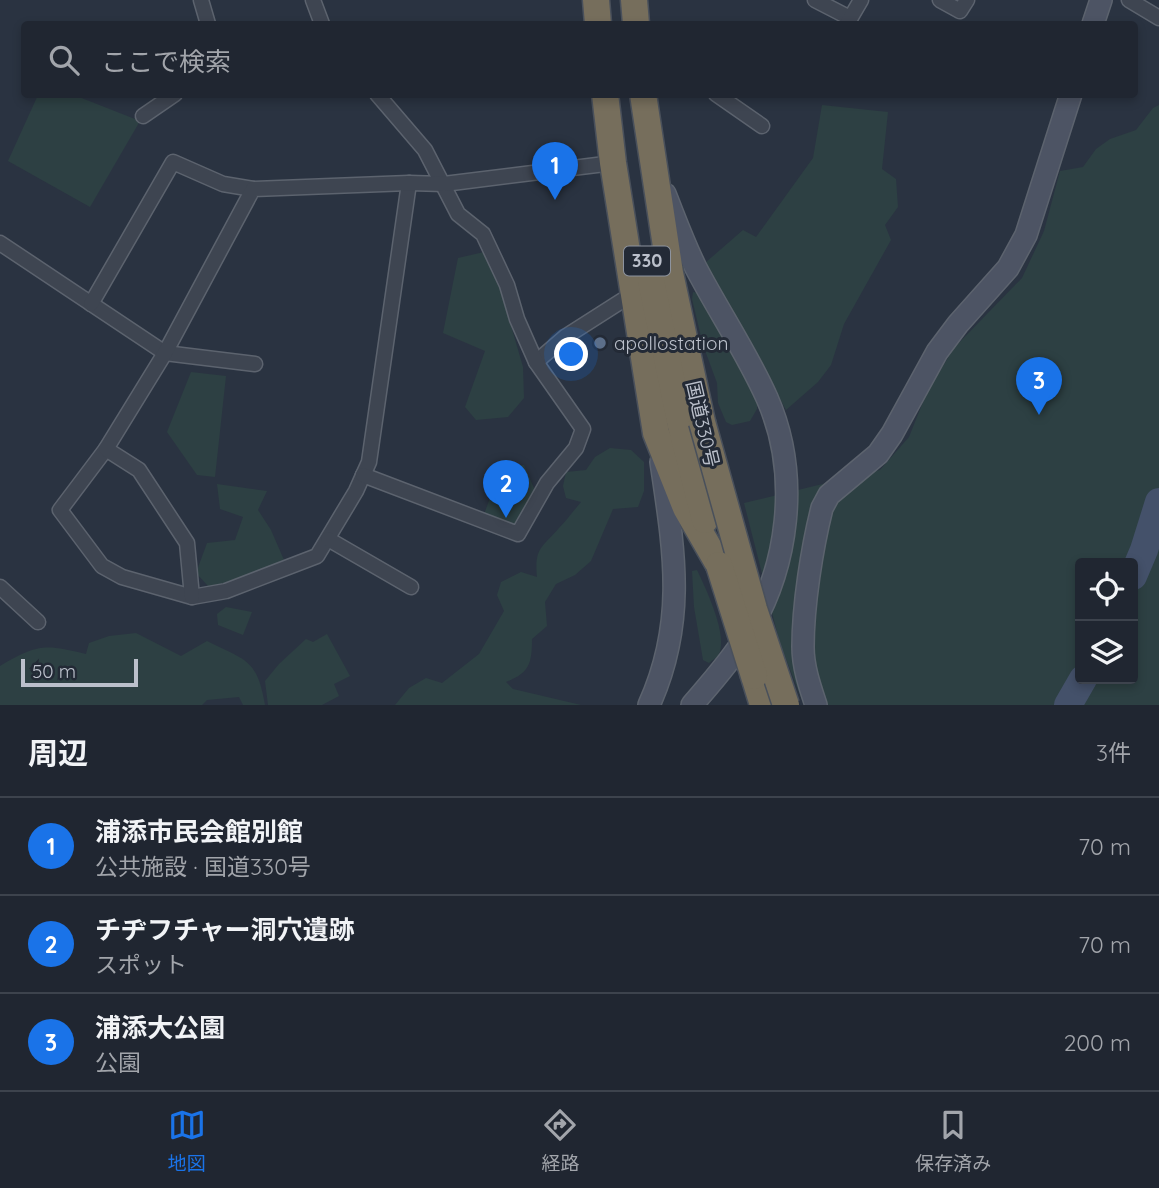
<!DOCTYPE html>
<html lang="ja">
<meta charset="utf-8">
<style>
body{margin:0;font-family:Quicksand,"Noto Sans JP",sans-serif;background:#282e39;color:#f1f3f6}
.controls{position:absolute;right:21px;bottom:21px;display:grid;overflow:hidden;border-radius:7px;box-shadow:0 4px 10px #0003}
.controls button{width:63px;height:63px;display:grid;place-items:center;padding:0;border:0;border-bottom:2px solid #3d434d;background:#202631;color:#f1f3f6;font:35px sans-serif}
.scale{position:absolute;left:21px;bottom:18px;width:117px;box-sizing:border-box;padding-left:7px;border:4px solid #bbc0cb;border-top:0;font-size:19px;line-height:24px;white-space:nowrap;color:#bbc0cb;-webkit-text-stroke:5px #232a36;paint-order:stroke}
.you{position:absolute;left:572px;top:355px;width:24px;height:24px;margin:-18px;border:5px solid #fff;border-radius:50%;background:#1a73e8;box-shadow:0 0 0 10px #1a73e833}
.badge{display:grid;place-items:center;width:46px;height:46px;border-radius:50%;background:#1a73e8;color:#fff;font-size:23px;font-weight:700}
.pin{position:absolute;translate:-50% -58px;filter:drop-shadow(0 2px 4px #0008)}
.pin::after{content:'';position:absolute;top:37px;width:24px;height:21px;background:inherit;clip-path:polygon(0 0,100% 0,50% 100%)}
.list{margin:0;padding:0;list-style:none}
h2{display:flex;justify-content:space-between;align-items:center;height:91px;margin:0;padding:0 28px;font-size:30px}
h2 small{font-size:23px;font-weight:400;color:#a2a5ab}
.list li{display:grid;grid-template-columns:46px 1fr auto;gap:21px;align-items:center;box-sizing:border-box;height:98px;padding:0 28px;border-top:2px solid #3d434d}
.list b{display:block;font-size:26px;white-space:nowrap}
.list p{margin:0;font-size:23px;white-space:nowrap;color:#a2a5ab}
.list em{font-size:23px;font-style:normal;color:#a2a5ab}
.icon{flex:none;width:38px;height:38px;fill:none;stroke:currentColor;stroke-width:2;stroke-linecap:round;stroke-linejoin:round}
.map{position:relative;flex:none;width:1159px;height:705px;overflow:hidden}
.search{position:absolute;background:#202631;box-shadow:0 4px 10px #0003;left:21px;right:21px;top:21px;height:77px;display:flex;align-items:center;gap:18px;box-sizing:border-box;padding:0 24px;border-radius:7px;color:#a2a5ab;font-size:26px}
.sheet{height:385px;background:#202631}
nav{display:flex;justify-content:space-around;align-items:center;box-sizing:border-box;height:98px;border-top:2px solid #3d434d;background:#202631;font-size:19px;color:#a2a5ab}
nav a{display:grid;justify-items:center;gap:4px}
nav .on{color:#1a73e8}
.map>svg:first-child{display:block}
</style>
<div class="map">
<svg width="1159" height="705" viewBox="0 0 1159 705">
<rect width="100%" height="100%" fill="#2a3341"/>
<g fill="#2d4043" fill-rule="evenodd">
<polygon points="38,95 74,95 140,121 90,207 8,161"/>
<polygon points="822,105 888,112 882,169 896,179 898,207 885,225 891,240 844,324 831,365 818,382 786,410 705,263 743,230 756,237 813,158"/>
<path d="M1159,105V705H804L780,644L744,503L880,470L909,437L927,392L954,348L1022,278L1044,231L1060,171L1083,167L1096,149L1110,139L1136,130L1153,108ZM1080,563H1133V679H1080Z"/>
<polygon points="484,252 494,267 523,367 524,398 508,417 476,420 465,407 485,351 443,333 458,258"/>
<polygon points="693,292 699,293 716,317 730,350 743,367 757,400 757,409 750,421 732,425 726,422 718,403 717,383 703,345 692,299"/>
<polygon points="191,372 226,376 215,477 197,475 167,432"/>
<path d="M610,448L631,450L644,462V491L638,507L613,509L591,561L575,575L556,584L545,602L547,626L532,639C532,664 529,673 506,682L513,689L581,705H395L409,688L426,678L442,683L479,654L504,611L497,595L501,582L521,572L537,577C534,547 543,547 559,528C567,520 574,510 581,502L566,498L563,486L566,472L586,470L595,457Z"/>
<polygon points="524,465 536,493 516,529 483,517 502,466"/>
<polygon points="217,484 267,491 258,510 271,530 284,560 250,576 209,587 196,573 207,543 235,540 243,517 220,509"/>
<path d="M697,570C705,587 730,638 718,656C717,657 710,662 709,663L703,660L694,607L692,571Z"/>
<polygon points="226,607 252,612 243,635 218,625 217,614"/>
<path d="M136,633L181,656L207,641C247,661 257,659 265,705H243L239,697L207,700L202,705H0V666C38,644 44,644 86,654L89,643L109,636Z"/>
<polygon points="327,634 350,676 334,684 339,696 322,705 268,705 265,681 279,664 306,639 313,642"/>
</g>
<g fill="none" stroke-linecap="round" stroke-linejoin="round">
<g stroke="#44516a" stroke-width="28">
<polyline points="1133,576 1144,550 1159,502"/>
<polyline points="1068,705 1083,679"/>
</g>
<defs>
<g id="street">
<polyline points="201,0 208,24"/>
<polyline points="313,0 322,24"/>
<polyline points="815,0 850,18"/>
<polyline points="940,0 960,11 967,0"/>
<polyline points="1129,0 1159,18"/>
<polyline points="847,24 861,0"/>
<polyline points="716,94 762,126"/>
<polyline points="143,116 175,94"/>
<polyline points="0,243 165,353 255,364"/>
<polyline points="91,304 173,162 223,184 253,189"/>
<polyline points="536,362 565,337 623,300"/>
<polyline points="106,449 60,510 102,566 122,577 192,597 226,591 317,556 356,491 369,462 409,183"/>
<polyline points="363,475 518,534 547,483 576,448 583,429 536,362 517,319 507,285 483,234 458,214 425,150 377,94"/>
<polyline points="328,539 411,587"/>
<polyline points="0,587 38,622"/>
<polyline points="192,597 187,543 139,470 106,449 165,353 253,189 409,183 444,184 613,163"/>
</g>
<g id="secondary">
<polyline points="1093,24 1101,0"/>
<path d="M665,194C675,219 684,244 696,268C719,312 747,353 767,398C801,475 789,569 745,638C730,662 710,684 692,705"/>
<path d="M649,705C687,621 674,550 661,462"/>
<path d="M816,705C810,687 803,667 803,647C803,605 812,548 822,508L829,495L878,454L892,434L937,352L958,324L1008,268L1026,235L1071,94"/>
</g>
<g id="highway">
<polyline points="596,0 598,24"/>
<polyline points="634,0 636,24"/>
<polyline points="605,94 613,163 656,433 686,508 719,565"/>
<polyline points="643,94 670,273 702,422"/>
<polyline points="651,281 681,426 705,520"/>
<polyline points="754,676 763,705"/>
</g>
</defs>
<use href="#street" stroke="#5c636e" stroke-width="17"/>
<use href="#secondary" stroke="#5c636e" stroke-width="24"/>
<use href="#highway" stroke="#49505b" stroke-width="29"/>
<use href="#street" stroke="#3e4551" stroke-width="14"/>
<use href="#secondary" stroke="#4d5464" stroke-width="21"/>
<use href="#highway" stroke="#766e5c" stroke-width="26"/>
<defs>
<g id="highway-bridge">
<polyline points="702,422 754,609 786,705"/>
<polyline points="719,565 754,676"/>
</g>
</defs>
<use href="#highway-bridge" stroke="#49505b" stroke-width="29" stroke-linecap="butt"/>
<use href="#highway-bridge" stroke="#766e5c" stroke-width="26"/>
</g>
<circle fill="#5c6f8a" stroke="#232a36" stroke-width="2.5" cx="600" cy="343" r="7"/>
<g text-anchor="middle" stroke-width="6" stroke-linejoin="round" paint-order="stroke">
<rect fill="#232a36" stroke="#8d939e" stroke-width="2" x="624" y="246.5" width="46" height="29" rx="5"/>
<g font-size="18" font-weight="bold" fill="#bbc0cb">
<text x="647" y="267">330</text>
</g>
<g font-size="19" fill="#bbc0cb" stroke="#232a36" text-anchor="start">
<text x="614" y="350">apollostation</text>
</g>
<g font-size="19" fill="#bbc0cb" stroke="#232a36">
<text transform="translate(703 424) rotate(77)" y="7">国道330号</text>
</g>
</g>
</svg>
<div class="controls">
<button><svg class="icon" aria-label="locate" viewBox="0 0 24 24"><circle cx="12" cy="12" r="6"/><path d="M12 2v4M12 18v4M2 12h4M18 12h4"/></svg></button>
<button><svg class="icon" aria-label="layers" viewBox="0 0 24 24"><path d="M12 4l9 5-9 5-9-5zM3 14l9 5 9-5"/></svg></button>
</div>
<div class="scale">50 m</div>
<div class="you"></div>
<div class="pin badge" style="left:555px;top:200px">1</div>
<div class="pin badge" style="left:506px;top:518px">2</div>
<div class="pin badge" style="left:1039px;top:415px">3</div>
<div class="search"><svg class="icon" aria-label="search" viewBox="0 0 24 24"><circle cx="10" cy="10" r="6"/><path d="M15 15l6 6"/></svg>ここで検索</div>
</div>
<section class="sheet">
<h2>周辺<small>3件</small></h2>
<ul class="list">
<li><span class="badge">1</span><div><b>浦添市民会館別館</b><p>公共施設 · 国道330号</p></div><em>70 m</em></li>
<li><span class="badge">2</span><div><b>チヂフチャー洞穴遺跡</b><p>スポット</p></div><em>70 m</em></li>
<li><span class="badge">3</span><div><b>浦添大公園</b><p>公園</p></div><em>200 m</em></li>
</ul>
</section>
<nav>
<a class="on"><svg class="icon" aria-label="map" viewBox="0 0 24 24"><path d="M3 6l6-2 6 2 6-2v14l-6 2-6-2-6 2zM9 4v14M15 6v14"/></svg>地図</a>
<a><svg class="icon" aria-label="directions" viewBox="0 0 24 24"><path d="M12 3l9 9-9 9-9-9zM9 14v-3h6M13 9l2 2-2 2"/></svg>経路</a>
<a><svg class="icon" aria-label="saved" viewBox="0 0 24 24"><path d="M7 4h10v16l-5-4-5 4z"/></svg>保存済み</a>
</nav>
